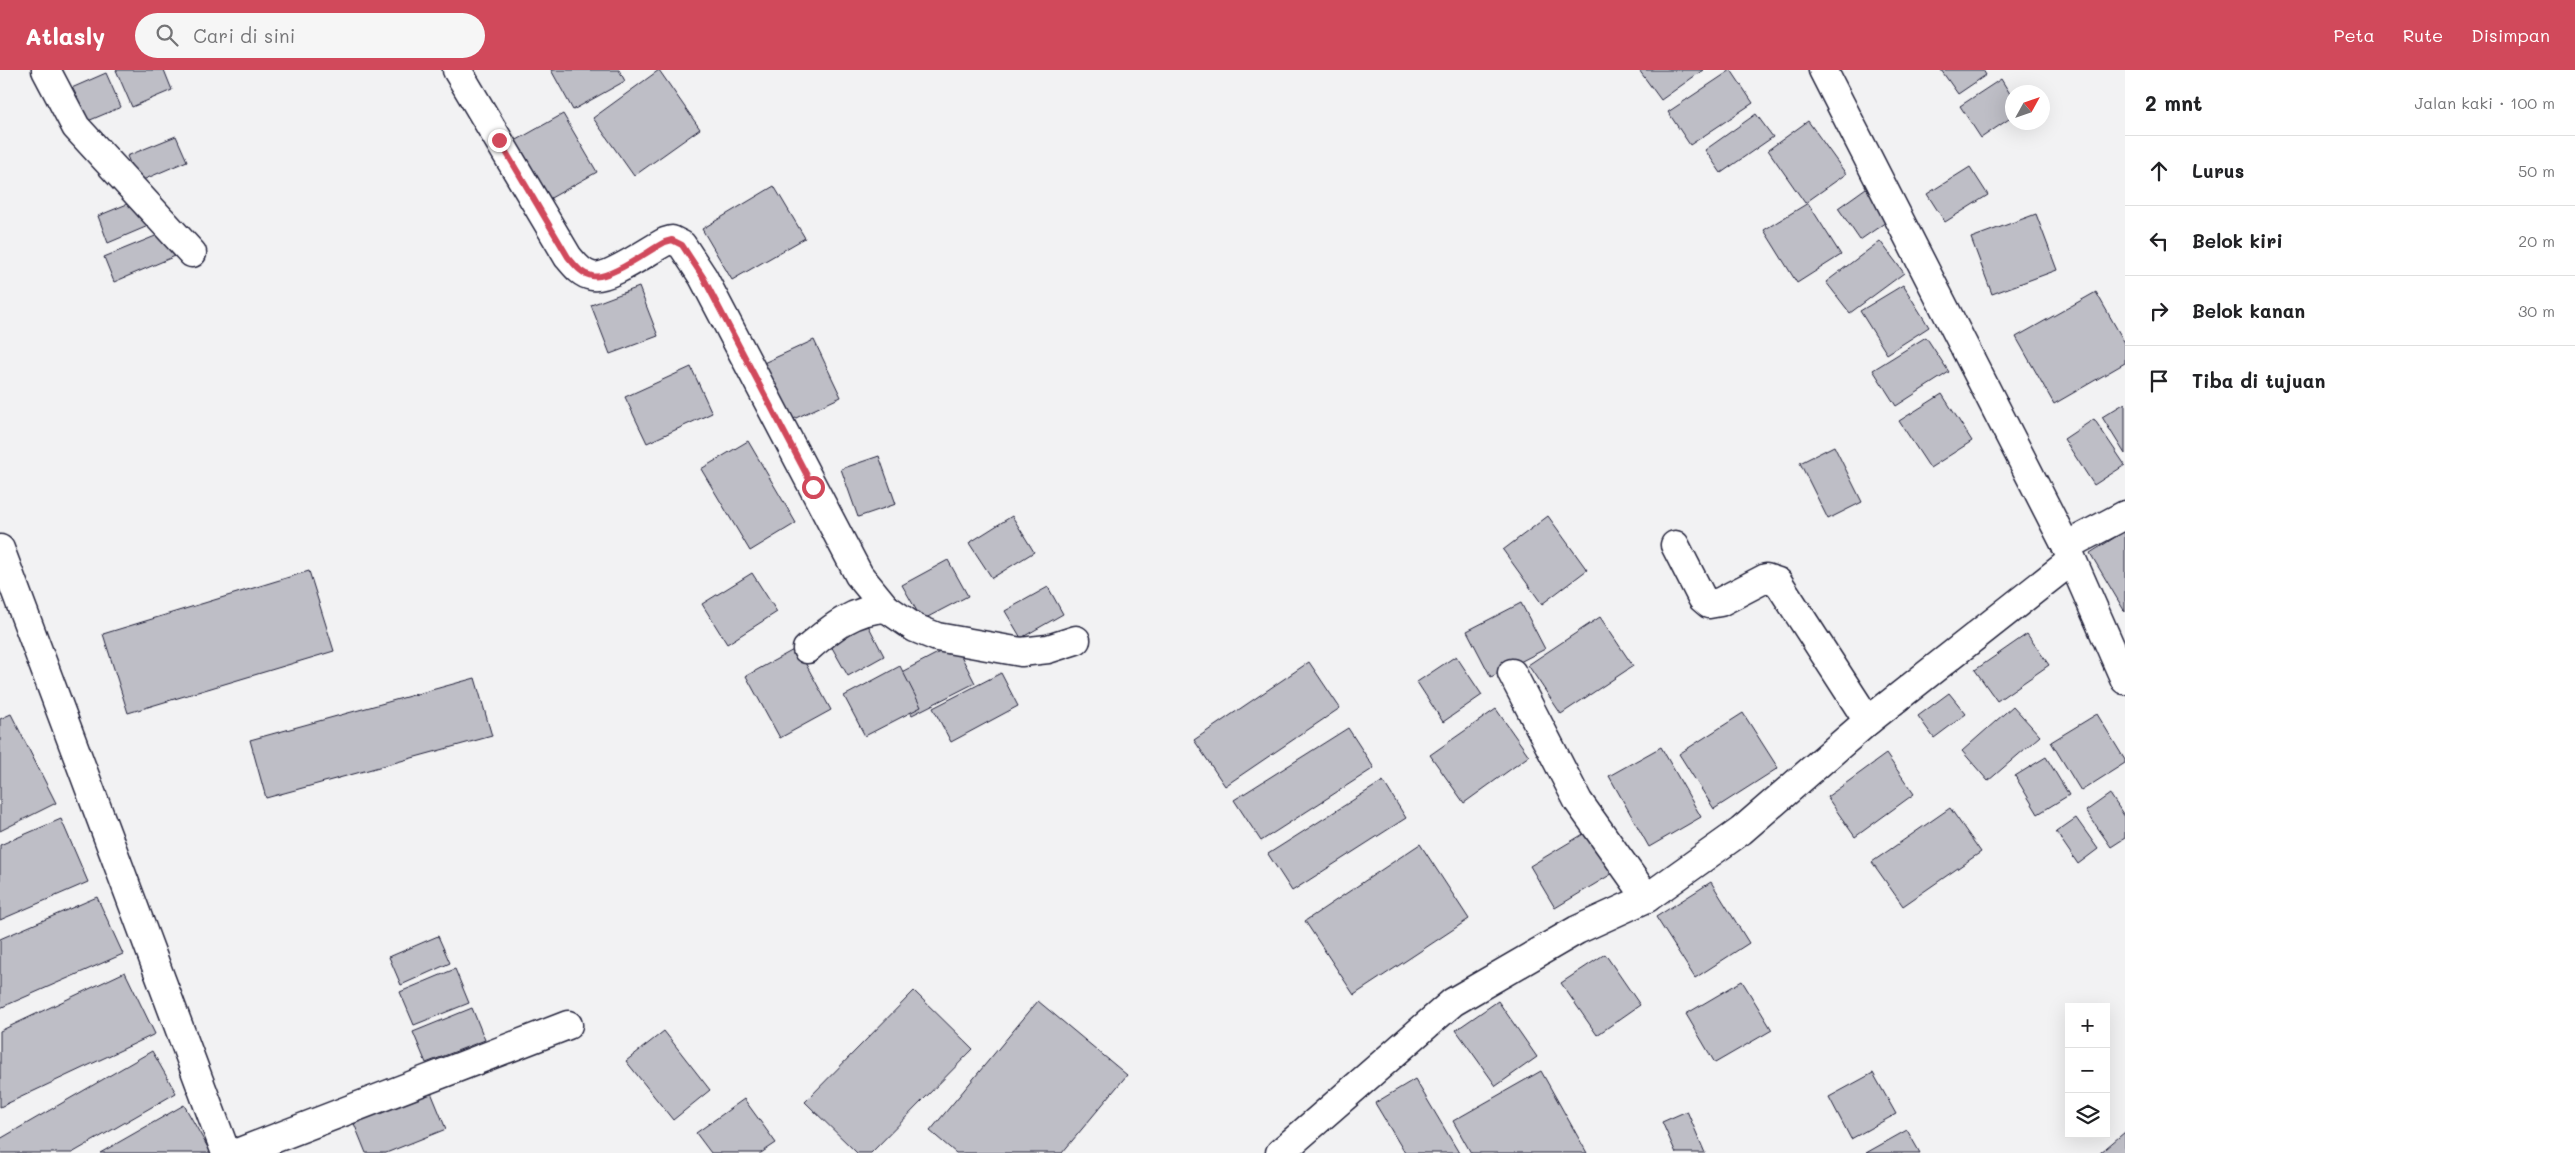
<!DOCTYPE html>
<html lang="id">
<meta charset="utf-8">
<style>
body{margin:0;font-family:Mali,sans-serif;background:#f6f6f6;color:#202124}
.controls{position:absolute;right:15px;bottom:15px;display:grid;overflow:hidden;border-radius:0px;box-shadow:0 5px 20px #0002}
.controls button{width:45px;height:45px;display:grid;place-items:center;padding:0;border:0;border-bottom:1px solid #e0e0e0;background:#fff;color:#202124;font:25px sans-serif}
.compass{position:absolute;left:2005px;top:15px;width:45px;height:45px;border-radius:50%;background:#fff;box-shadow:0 5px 20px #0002;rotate:50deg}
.stop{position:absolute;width:15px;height:15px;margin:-11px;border:4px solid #d1495b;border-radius:50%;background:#fff}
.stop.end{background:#d1495b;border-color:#fff;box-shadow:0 1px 5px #0008}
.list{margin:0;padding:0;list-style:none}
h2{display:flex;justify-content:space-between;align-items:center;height:65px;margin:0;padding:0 20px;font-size:21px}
h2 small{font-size:16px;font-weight:400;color:#757577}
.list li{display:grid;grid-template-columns:32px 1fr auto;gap:15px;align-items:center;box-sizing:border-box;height:70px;padding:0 20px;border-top:1px solid #e0e0e0}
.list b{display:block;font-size:19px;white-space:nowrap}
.list em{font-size:16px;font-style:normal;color:#757577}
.icon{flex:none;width:28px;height:28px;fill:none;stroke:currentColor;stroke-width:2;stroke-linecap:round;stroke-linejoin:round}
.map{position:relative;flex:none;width:2125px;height:1083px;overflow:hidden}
header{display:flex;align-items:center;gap:30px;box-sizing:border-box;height:70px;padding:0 25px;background:#d1495b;color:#fff}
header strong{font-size:24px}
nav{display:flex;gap:28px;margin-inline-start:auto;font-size:18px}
.search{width:350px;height:45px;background:#f6f6f6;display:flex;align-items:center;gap:12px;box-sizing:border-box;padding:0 18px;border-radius:28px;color:#757577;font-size:19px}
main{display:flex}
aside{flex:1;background:#fff}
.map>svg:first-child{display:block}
</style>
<header>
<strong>Atlasly</strong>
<div class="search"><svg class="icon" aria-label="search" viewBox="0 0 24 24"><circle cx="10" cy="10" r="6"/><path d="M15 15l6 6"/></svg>Cari di sini</div>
<nav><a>Peta</a><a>Rute</a><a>Disimpan</a></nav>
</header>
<main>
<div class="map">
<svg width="2125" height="1083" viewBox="0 0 2125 1083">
<rect width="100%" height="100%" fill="#f2f2f3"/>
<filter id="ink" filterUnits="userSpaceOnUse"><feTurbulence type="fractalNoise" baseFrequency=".02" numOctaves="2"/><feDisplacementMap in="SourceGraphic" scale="10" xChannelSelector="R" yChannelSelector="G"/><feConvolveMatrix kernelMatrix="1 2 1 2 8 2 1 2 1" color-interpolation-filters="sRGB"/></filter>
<g filter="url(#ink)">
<g fill="#bebec6" stroke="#22223b">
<polygon points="116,0 164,0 172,20 132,37"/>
<polygon points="551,0 619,0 625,11 573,40"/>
<polygon points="659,0 700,59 634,106 593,48"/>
<polygon points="1639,0 1703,0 1661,30"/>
<polygon points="1731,0 1753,33 1690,75 1668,42"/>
<polygon points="1941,0 1983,0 1986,5 1958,24"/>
<polygon points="106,3 121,37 81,54 67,20"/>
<polygon points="2001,9 2012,27 2012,47 1981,68 1960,36"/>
<polygon points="563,44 597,102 542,133 508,75"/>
<polygon points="1756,44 1773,67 1721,103 1705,80"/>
<polygon points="1808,51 1846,104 1805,133 1768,80"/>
<polygon points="176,66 187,91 138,112 127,86"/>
<polygon points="1970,97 1988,125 1945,152 1927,124"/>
<polygon points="774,116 805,168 732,210 702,159"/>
<polygon points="1866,118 1889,150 1860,170 1838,138"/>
<polygon points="137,130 148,156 108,173 98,146"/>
<polygon points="1808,133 1841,185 1797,213 1764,160"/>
<polygon points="2036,144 2057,200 1992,224 1971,168"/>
<polygon points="170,160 180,184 114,212 104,187"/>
<polygon points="1880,171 1904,203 1850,243 1826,212"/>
<polygon points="1903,215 1929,257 1887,284 1860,241"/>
<polygon points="639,217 658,266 610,284 591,235"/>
<polygon points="2096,222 2125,273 2125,293 2054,334 2016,267"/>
<polygon points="1926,267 1949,302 1896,336 1873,300"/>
<polygon points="814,270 841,327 783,354 757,296"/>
<polygon points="691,297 712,343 647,373 625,327"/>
<polygon points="1942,324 1972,371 1930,398 1899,351"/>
<polygon points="2125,333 2125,384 2102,347"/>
<polygon points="2094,349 2125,395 2094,415 2064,369"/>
<polygon points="748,371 796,453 750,481 701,399"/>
<polygon points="1834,376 1862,432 1828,449 1800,393"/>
<polygon points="879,386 896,434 858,447 841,399"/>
<polygon points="1012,446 1034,482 992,508 969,473"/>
<polygon points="1548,446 1587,500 1542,534 1503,480"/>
<polygon points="2125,461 2125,542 2090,483"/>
<polygon points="948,490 968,526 922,550 902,515"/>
<polygon points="309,501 334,581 128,643 103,564"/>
<polygon points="752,503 777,542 727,574 702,534"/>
<polygon points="1048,517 1063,544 1021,568 1005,541"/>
<polygon points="1521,533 1545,579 1491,607 1467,561"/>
<polygon points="1600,547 1633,596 1561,644 1528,595"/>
<polygon points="867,553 884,586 848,606 830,574"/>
<polygon points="2027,564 2049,595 1997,631 1975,600"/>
<polygon points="955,574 975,613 912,645 892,607"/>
<polygon points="797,578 831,640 780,668 746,606"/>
<polygon points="1456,586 1482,625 1443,652 1417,612"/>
<polygon points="1309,592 1340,638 1225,716 1194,670"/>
<polygon points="900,596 921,637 865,666 844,626"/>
<polygon points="1001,603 1018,636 951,672 933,638"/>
<polygon points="475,608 492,666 266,728 250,670"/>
<polygon points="1949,623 1966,644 1934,668 1918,646"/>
<polygon points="2013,636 2040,666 1988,711 1962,681"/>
<polygon points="1496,639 1529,686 1464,733 1430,685"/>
<polygon points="1743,643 1778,698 1714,739 1679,684"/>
<polygon points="11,644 56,733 0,761 0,649"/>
<polygon points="2097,644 2125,690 2125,693 2081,721 2051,672"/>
<polygon points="1348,658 1374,698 1261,771 1234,730"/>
<polygon points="1661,677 1701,747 1649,777 1609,706"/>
<polygon points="1886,684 1914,724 1855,767 1827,727"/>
<polygon points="2046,687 2069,725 2038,744 2015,706"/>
<polygon points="1383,711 1406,748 1292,821 1268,784"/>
<polygon points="2110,724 2125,747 2125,768 2111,777 2086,741"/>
<polygon points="1950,738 1981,782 1903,836 1872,792"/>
<polygon points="2076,748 2098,779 2078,794 2056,762"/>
<polygon points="61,749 88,812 0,850 0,775"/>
<polygon points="1590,760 1615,802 1555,838 1530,796"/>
<polygon points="1420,774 1469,849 1354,925 1305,851"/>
<polygon points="1711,812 1749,873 1695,908 1656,847"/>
<polygon points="97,827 123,884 0,938 0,869"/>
<polygon points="438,866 450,893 401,915 389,887"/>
<polygon points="1605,884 1640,935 1597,965 1561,913"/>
<polygon points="455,899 469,933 414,955 400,922"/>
<polygon points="125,902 155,964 0,1037 0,961"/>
<polygon points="1742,911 1772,960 1715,993 1686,944"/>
<polygon points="914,921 973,979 871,1083 857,1083 805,1032"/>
<polygon points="1038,931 1127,1005 1062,1083 956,1083 930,1061"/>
<polygon points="1498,931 1537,987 1496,1016 1456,960"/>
<polygon points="472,938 485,970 426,993 413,962"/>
<polygon points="664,961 710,1020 673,1050 626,991"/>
<polygon points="152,981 176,1023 72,1083 0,1083 0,1069"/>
<polygon points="1541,1001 1587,1083 1471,1083 1453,1051"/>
<polygon points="1873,1003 1896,1044 1851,1069 1829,1027"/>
<polygon points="1415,1009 1459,1083 1405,1083 1375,1033"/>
<polygon points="428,1015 446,1059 386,1083 366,1083 351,1046"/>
<polygon points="744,1029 776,1073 761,1083 711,1083 696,1063"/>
<polygon points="184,1035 211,1083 100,1083"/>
<polygon points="1687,1041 1705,1083 1676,1083 1662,1052"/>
<polygon points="1907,1060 1920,1083 1866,1083"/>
<polygon points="2125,1062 2125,1083 2100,1083"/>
</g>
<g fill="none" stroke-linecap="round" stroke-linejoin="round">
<defs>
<g id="street">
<polyline points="46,0 76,57 192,183"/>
<path d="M457,0L568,187C575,195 581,204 592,206C608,210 649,180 665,172L672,170L682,175L703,207L859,505L886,538L915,558L937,567L1021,582L1048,579L1076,570"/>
<polyline points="1823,0 2066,476 2125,610"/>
<polyline points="1675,475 1702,528 1709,534 1720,532 1766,508 1778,512 1868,651"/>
<polyline points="2066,476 2125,445"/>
<polyline points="0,479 226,1083"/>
<path d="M807,579C831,558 854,539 886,538"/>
<polyline points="1512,603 1578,731 1647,828"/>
<polyline points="237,1083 568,955"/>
<polyline points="1280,1083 1453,932 1577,860 1647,828 1741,761 1868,651 2071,491"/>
</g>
</defs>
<use href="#street" stroke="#22223b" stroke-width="31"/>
<use href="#street" stroke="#fff" stroke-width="28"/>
</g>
</g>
<g fill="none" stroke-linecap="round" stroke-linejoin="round" filter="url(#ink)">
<path stroke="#d1495b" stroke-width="6" d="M499,70L568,187C575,195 581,204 592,206C608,211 649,180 665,172L672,170L682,175L703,207L813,417"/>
</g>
</svg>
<div class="controls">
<button>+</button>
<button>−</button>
<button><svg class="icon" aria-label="layers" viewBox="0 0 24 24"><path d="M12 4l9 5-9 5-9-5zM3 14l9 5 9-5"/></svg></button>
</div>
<svg class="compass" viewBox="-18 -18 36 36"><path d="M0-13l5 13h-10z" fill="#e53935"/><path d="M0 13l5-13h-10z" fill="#757577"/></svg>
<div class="stop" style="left:813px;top:417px"></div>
<div class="stop end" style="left:499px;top:70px"></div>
</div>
<aside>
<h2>2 mnt<small>Jalan kaki · 100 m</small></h2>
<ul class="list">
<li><svg class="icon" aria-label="ahead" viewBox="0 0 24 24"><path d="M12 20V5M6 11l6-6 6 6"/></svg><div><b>Lurus</b></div><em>50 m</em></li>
<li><svg class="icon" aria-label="left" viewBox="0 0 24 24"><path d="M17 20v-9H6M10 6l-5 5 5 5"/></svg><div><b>Belok kiri</b></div><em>20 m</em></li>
<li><svg class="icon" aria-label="right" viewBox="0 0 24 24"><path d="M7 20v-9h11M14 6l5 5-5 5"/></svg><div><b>Belok kanan</b></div><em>30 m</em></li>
<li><svg class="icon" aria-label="arrive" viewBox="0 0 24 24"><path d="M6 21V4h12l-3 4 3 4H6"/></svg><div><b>Tiba di tujuan</b></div></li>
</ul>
</aside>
</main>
